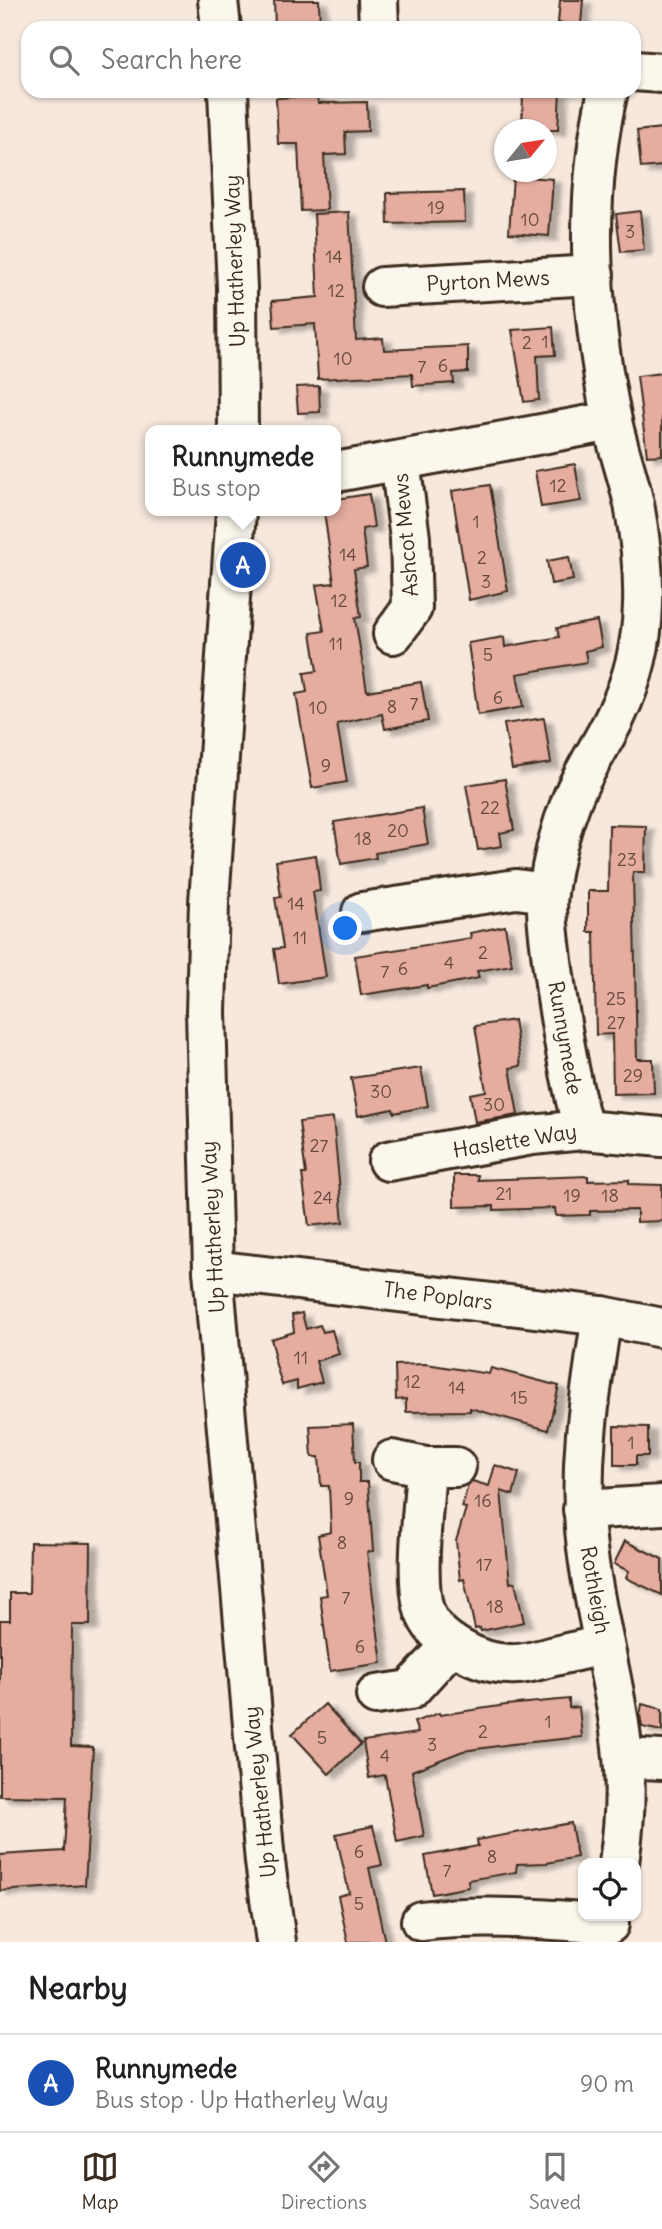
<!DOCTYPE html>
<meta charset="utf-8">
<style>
body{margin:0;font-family:Delius,sans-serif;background:#f2f2f2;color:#202124}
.controls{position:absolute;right:21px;bottom:21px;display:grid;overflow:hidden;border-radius:14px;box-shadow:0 2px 5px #0004}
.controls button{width:63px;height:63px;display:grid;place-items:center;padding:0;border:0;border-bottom:2px solid #e0e0e0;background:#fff;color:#202124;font:35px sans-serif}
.compass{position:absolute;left:494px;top:119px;width:63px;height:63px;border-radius:50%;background:#fff;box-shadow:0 2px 5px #0004;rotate:60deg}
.you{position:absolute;left:346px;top:929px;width:24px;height:24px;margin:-18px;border:5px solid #fff;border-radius:50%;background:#1a73e8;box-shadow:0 0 0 10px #1a73e833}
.badge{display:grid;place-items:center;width:46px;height:46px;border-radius:50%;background:#3b2a1e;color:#fff;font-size:23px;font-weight:700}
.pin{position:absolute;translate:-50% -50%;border:4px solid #fff;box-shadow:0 2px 7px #0006}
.popup{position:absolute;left:145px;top:425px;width:196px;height:91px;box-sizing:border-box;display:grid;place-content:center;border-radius:14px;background:#fff;filter:drop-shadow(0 2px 5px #0005);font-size:23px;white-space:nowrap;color:#757577}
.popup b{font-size:26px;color:#202124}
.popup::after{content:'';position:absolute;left:50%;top:100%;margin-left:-14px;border:14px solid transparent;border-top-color:#fff}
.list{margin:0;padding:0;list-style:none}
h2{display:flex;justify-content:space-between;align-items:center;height:91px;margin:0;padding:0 28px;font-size:30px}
h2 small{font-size:23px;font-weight:400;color:#757577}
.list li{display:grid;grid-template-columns:46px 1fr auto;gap:21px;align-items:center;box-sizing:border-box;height:98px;padding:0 28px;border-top:2px solid #e0e0e0}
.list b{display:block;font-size:26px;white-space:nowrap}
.list p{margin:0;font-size:23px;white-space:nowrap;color:#757577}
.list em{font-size:23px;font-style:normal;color:#757577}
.icon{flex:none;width:38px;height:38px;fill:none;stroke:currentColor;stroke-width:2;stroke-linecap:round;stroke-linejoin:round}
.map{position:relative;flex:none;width:662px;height:1942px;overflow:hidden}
.search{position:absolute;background:#fff;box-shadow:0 2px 5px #0004;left:21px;right:21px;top:21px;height:77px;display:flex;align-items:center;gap:18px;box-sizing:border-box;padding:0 24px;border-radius:21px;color:#757577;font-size:26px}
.sheet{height:189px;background:#fff}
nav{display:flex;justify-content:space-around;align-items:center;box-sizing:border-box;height:98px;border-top:2px solid #e0e0e0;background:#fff;font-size:19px;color:#757577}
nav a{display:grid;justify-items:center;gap:4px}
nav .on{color:#3b2a1e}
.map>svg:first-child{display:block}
</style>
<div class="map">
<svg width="662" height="1942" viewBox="0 0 662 1942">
<defs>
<filter id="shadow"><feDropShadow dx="8" dy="4.5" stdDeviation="2" flood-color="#0004"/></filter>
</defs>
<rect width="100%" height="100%" fill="#f7e8dd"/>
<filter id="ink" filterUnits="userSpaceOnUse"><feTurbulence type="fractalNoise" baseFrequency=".0143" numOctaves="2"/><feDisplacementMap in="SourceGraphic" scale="14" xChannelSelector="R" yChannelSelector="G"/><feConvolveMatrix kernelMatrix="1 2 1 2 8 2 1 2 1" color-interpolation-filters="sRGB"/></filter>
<g filter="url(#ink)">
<g fill="#e5aca0" stroke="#3b2a1e" stroke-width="2" filter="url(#shadow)">
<polygon points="274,0 319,0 320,28 275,28"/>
<polygon points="560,0 583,0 581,25 558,23"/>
<polygon points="523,91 560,91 558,130 522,130"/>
<polygon points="317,96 318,103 367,102 368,131 345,132 346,154 324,155 327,210 301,211 298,144 278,144 276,98"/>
<polygon points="662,128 662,166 641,168 637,131"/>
<polygon points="513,176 553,179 549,236 509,233"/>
<polygon points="464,191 465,222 388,224 387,193"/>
<polygon points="640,211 644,250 621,252 616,214"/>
<polygon points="349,212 356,340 383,338 384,350 468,346 468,372 453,373 454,383 413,386 412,374 318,379 315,324 274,327 272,301 318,297 314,214"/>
<polygon points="553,327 555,355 537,356 539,400 524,402 512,330"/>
<polygon points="662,373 662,455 647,456 637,376"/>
<polygon points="319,386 320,412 298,413 296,387"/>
<polygon points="575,464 581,501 541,507 535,471"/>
<polygon points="490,485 508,591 469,600 452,491"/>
<polygon points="369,494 374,527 362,529 367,567 354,569 361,617 355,618 367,691 421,682 428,721 385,729 382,714 337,724 347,782 312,788 296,694 307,692 304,673 317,671 311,633 324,631 316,585 334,583 324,511 336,511 336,499"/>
<polygon points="569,557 573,580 551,584 547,561"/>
<polygon points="597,621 602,647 585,651 587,662 517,674 523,707 478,715 468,643 504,637 505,647 559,637 557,628"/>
<polygon points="544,718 551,763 512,769 504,724"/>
<polygon points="505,779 514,830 500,833 502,846 478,850 466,785"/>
<polygon points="422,808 428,844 375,853 376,858 341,864 334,822"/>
<polygon points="609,825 646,826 645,872 633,872 637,1059 653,1059 654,1093 613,1094 612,1034 596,1035 594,932 588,932 588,891 608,891"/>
<polygon points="316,855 320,891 313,892 326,977 279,984 274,949 283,948 275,898 281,897 276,861"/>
<polygon points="505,926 512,965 477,971 479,978 427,988 427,985 361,995 355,956 471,938 470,933"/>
<polygon points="514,1020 521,1066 510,1068 518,1115 475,1122 470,1094 486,1091 475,1026"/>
<polygon points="421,1068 428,1106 394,1113 393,1109 358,1116 351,1078"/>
<polygon points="333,1118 343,1222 309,1226 302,1174 306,1174 299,1122"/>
<polygon points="454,1175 478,1175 478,1180 588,1176 588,1181 629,1180 629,1184 662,1185 662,1221 637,1222 637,1210 590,1211 590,1215 556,1216 555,1208 494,1210 494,1206 454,1207"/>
<polygon points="302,1313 306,1329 320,1325 323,1332 332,1330 339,1354 316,1361 322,1382 297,1389 297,1381 282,1385 273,1355 275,1354 271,1339 294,1332 292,1315"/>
<polygon points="426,1364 489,1374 491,1368 559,1386 548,1430 470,1408 470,1411 406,1412 406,1399 396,1400 395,1365"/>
<polygon points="353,1424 355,1462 359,1462 359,1482 368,1482 373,1551 367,1552 382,1663 330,1671 320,1596 327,1595 318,1535 331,1532 329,1486 321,1486 319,1457 312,1457 310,1426"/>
<polygon points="614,1426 648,1427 648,1456 636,1456 636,1465 614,1465"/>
<polygon points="495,1465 519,1473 513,1495 501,1491 510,1583 515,1582 524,1622 481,1631 480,1628 475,1629 464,1579 460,1580 456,1541 466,1508 462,1507 468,1485 472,1481 489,1486"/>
<polygon points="625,1541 662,1559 662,1595 626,1578 629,1571 614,1564"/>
<polygon points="30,1542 91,1543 90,1625 72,1625 71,1746 93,1747 85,1885 0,1891 0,1855 64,1851 67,1797 0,1796 0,1620 10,1620 10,1593 29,1593"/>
<polygon points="569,1699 569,1708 579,1707 582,1737 512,1744 463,1751 412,1771 424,1836 397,1842 385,1775 369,1778 363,1741 418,1733 414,1722 439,1713 440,1715 506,1705"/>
<polygon points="325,1704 361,1744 329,1774 292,1734"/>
<polygon points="642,1704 662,1709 662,1731 642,1727 640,1715"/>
<polygon points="571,1823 577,1857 547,1863 517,1864 516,1872 468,1880 469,1887 432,1894 425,1856 478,1846 477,1840"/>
<polygon points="373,1826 382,1865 369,1868 385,1942 348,1942 338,1896 349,1893 336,1834"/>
</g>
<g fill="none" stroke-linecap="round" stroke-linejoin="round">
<defs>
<g id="minor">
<polyline points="218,0 221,28"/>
<polyline points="378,0 379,28"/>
<polyline points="634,71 662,73"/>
<polyline points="228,91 237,288 238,430"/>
<polyline points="382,287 594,275"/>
<polyline points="336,472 612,421"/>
<polyline points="236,511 209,902 206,1012 213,1270 265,1862 276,1942"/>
<polyline points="393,634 412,608 410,538 400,461"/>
<polyline points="362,912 516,889 548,893"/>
<path d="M583,1130C569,1074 559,1018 552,961C550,939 545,915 548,892C552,861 561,827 572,799C584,769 604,742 617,713C633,680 642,642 643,605C644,572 640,536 634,504C628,476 618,449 612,421C590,314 583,198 608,91"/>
<polyline points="388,1161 532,1135 583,1130 662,1137"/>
<polyline points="213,1270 602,1316 662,1328"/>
<path d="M602,1316C590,1393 577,1470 587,1548C595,1618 617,1687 623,1757C627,1793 624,1828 619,1863"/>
<polyline points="392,1460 426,1467 456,1467"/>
<path d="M426,1467C424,1505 414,1576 424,1610C434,1641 480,1664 510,1664C523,1665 535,1661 547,1658C566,1653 585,1649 604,1645"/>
<polyline points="583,1510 662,1505"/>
<polyline points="376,1695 410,1690 452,1644"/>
<polyline points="624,1758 662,1760"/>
<path d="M421,1921C484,1914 546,1919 609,1924"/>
</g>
</defs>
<use href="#minor" stroke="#3b2a1e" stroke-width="44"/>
<use href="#minor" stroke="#fbf7ec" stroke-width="38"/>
</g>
</g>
<g text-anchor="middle" stroke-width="5" stroke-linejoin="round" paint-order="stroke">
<g font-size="18" fill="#664a3e">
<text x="436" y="214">19</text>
<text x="530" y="226">10</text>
<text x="630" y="238">3</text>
<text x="334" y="263">14</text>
<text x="336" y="297">12</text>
<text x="545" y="348">1</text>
<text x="527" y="349">2</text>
<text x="343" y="365">10</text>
<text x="443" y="372">6</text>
<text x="422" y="373">7</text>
<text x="558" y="492">12</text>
<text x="476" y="528">1</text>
<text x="348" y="561">14</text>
<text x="482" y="564">2</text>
<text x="486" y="588">3</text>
<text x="339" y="607">12</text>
<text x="336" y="650">11</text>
<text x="488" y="661">5</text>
<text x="498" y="704">6</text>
<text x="414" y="710">7</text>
<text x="392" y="713">8</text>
<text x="318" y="714">10</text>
<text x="326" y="772">9</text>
<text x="490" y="814">22</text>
<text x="398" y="837">20</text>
<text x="363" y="845">18</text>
<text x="627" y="866">23</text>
<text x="296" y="910">14</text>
<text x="300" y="944">11</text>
<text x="483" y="959">2</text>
<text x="449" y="969">4</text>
<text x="403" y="975">6</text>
<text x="385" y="978">7</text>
<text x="616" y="1005">25</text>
<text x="616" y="1029">27</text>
<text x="633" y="1082">29</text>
<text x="381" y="1098">30</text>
<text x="494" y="1111">30</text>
<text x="319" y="1152">27</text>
<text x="504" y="1200">21</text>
<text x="572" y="1202">19</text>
<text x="610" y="1202">18</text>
<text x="323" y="1204">24</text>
<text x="301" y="1364">11</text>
<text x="412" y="1388">12</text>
<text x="457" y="1394">14</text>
<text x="519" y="1404">15</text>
<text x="631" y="1449">1</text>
<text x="349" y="1505">9</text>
<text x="483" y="1507">16</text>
<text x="342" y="1549">8</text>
<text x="484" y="1571">17</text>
<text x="346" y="1604">7</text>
<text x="495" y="1613">18</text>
<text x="360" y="1653">6</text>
<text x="548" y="1728">1</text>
<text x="483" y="1738">2</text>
<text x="322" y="1744">5</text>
<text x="432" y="1751">3</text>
<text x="385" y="1762">4</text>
<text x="359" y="1858">6</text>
<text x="492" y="1863">8</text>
<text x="447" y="1877">7</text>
<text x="359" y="1910">5</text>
</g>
<g font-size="21" fill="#3b2a1e" stroke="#fbf7ec">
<text transform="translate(235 261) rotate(-92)" y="7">Up Hatherley Way</text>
<text transform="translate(488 281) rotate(-3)" y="7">Pyrton Mews</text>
<text transform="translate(406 535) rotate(-95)" y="7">Ashcot Mews</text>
<text transform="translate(565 1038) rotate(80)" y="7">Runnymede</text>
<text transform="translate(515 1141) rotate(-9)" y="7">Haslette Way</text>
<text transform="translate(213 1227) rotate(-93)" y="7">Up Hatherley Way</text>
<text transform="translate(438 1296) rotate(7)" y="7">The Poplars</text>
<text transform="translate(595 1590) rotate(80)" y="7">Rothleigh</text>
<text transform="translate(260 1792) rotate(-96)" y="7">Up Hatherley Way</text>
</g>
</g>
</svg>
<div class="controls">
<button><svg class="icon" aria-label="locate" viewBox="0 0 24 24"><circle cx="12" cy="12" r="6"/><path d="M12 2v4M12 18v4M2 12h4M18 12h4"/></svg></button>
</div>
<svg class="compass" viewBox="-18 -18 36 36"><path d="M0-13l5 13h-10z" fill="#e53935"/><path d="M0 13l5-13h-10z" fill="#757577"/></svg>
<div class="you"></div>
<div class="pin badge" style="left:243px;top:565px;background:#1a4fb4">A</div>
<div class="popup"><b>Runnymede</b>Bus stop</div>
<div class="search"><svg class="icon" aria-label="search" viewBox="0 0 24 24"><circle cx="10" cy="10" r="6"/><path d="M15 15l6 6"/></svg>Search here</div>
</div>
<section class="sheet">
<h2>Nearby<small></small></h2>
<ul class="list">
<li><span class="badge" style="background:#1a4fb4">A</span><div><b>Runnymede</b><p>Bus stop · Up Hatherley Way</p></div><em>90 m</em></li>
</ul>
</section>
<nav>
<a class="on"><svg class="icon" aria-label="map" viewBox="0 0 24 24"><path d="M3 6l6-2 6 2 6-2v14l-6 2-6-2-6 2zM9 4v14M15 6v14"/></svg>Map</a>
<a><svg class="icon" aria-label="directions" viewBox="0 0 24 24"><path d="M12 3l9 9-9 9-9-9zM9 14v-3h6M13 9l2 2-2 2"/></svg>Directions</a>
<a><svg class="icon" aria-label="saved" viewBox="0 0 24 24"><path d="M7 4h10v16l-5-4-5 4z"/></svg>Saved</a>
</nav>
